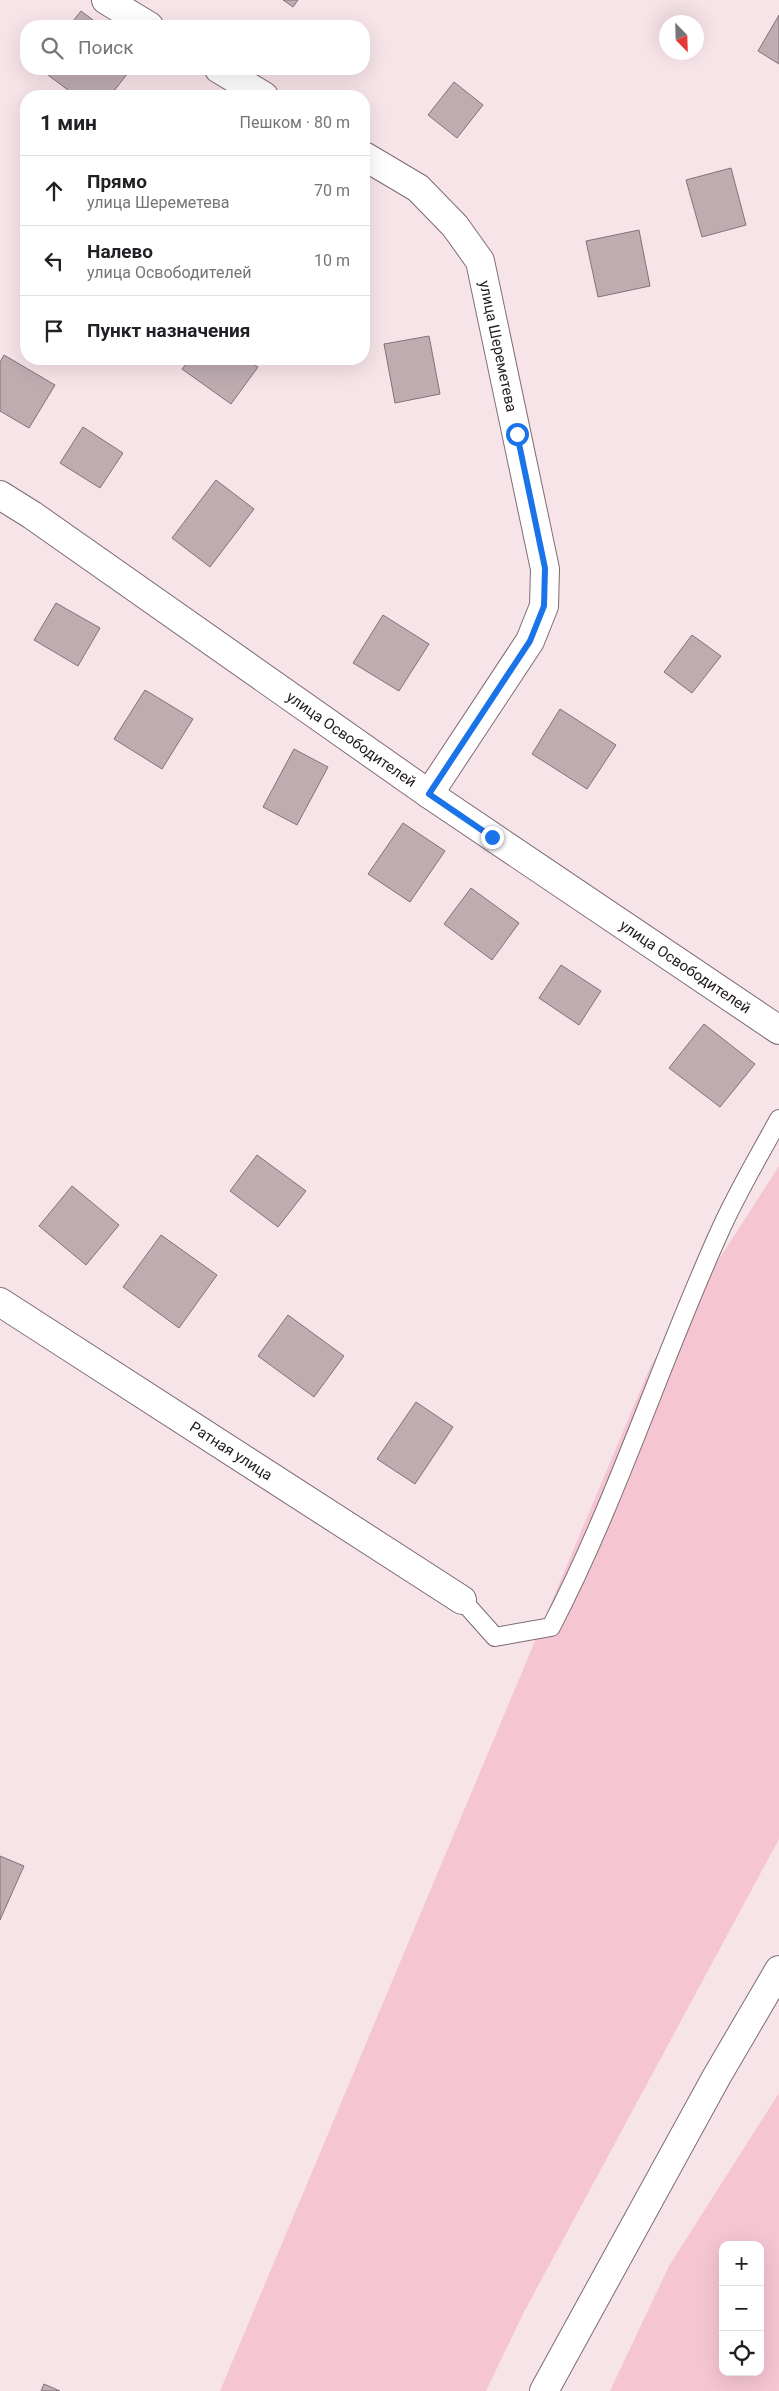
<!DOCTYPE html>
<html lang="ru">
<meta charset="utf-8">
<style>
body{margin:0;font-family:Roboto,sans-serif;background:#f2f2f2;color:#202124}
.controls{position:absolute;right:15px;bottom:15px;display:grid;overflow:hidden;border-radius:10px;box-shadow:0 5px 20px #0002}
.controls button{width:45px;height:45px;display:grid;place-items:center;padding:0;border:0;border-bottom:1px solid #e0e0e0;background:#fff;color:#202124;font:25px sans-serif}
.compass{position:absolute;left:659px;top:15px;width:45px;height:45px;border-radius:50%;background:#fff;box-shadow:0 5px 20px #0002;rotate:157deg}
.stop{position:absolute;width:15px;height:15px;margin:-11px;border:4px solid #1a73e8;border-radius:50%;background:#fff}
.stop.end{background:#1a73e8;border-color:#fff;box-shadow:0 1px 5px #0008}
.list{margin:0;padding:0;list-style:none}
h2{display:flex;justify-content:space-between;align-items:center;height:65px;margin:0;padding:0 20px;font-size:21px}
h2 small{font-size:16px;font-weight:400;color:#757577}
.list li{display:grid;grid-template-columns:32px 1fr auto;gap:15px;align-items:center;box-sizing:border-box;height:70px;padding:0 20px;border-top:1px solid #e0e0e0}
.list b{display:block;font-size:19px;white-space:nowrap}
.list p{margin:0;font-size:16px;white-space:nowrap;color:#757577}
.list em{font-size:16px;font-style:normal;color:#757577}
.icon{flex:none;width:28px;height:28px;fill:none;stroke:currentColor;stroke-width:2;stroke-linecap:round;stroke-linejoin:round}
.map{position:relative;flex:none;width:779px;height:2391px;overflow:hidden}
.search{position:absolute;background:#fff;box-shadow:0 5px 20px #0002;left:20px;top:20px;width:350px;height:55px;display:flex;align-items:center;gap:12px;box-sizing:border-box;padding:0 18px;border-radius:20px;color:#757577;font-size:19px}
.panel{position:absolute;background:#fff;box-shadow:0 5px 20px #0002;left:20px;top:90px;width:350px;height:275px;border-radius:20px}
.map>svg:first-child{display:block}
</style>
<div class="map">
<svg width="779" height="2391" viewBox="0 0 779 2391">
<rect width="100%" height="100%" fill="#f7e4e9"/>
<g fill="#f5c5d2" fill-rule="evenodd">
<polygon points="779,1166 779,1839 524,2312 486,2391 220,2391 651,1365"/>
<path d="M779,2093V2391H610L669,2266ZM723,2245H760V2372H723Z"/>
</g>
<g fill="#beacb1" stroke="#827176">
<polygon points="283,0 298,0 293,7"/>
<polygon points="81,11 101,26 69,26"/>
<polygon points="779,15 779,64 758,51"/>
<polygon points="40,69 131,69 110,96 76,96"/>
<polygon points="454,82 483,105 457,138 428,115"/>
<polygon points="731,168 746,225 702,237 686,180"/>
<polygon points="639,230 650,286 598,297 586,241"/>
<polygon points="429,336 440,394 395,403 384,344"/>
<polygon points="4,355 55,385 29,428 0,411 0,362"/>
<polygon points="190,359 246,359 258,367 231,404 182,369"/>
<polygon points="83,427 123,453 100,488 60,463"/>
<polygon points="216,480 254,509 210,567 172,538"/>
<polygon points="56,603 100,628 78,666 34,640"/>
<polygon points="383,615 429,644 399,691 353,663"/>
<polygon points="692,635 721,656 692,693 664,672"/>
<polygon points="145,690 193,719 162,769 114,739"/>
<polygon points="560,709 616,745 587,789 532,754"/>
<polygon points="294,749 328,767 297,825 263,807"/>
<polygon points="403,823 445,851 410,902 368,874"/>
<polygon points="471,888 519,923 492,960 444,924"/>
<polygon points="561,965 601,991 579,1025 539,998"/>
<polygon points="704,1024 755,1064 720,1107 669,1068"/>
<polygon points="257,1155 306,1191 278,1227 230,1191"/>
<polygon points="72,1186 119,1225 86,1265 39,1226"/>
<polygon points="161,1235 217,1275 179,1328 123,1287"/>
<polygon points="288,1315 344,1356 314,1397 258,1356"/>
<polygon points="416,1402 453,1427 415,1484 377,1459"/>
<polygon points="0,1856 24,1866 0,1920"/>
<polygon points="44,2384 60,2391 41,2391"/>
</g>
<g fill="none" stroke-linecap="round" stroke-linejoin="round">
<defs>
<path id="lane" d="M462,1600L495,1637L551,1627C617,1500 660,1363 719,1233C736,1194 759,1156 779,1119"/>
<g id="street">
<polyline points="106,0 149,26"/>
<polyline points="219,69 264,96"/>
<path id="s1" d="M364,156L418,188L455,226L480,261L545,569L544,606L530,641L429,794"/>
<path id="s2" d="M0,495L32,515L429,794L779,1030"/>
<path id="s3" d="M0,1302L462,1600"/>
</g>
<polyline id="highway" points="544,2391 717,2076 779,1970"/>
</defs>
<use href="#lane" stroke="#7d6c71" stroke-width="20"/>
<use href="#street" stroke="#7d6c71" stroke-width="30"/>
<use href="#highway" stroke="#7d6c71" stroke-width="30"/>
<use href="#lane" stroke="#fff" stroke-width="18"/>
<use href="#street" stroke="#fff" stroke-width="28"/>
<use href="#highway" stroke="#fff" stroke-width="28"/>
</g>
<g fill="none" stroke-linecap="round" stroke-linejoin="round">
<polyline stroke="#1a73e8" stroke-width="6" points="492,837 429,794 530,641 544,606 545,568 517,434"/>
</g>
<g text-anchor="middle" stroke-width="4" stroke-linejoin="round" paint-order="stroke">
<g font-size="15" fill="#221b1d" stroke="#f7e4e9">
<text dy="5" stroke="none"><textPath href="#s1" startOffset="246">улица Шереметева</textPath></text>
<text dy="5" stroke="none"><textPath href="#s2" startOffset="428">улица Освободителей</textPath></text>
<text dy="5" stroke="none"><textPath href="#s2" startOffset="832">улица Освободителей</textPath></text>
<text dy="5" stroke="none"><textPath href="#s3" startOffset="275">Ратная улица</textPath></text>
</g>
</g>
</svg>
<div class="controls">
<button>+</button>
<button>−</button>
<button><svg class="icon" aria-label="locate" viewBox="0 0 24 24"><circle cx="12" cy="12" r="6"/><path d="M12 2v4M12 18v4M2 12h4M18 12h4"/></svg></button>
</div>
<svg class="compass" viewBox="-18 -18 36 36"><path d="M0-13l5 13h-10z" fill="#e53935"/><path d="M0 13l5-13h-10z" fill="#757577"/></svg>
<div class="stop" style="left:517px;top:434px"></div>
<div class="stop end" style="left:492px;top:837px"></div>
<div class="search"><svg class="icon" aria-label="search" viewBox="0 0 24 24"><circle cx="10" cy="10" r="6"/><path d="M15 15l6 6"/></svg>Поиск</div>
<section class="panel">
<h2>1 мин<small>Пешком · 80 m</small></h2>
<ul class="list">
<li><svg class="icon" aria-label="ahead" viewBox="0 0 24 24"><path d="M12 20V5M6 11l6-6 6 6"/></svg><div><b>Прямо</b><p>улица Шереметева</p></div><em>70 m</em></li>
<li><svg class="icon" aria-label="left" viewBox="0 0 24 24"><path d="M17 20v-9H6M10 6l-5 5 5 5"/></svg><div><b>Налево</b><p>улица Освободителей</p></div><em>10 m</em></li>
<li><svg class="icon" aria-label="arrive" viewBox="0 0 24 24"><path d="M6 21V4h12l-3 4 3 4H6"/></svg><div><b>Пункт назначения</b></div></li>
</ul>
</section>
</div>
